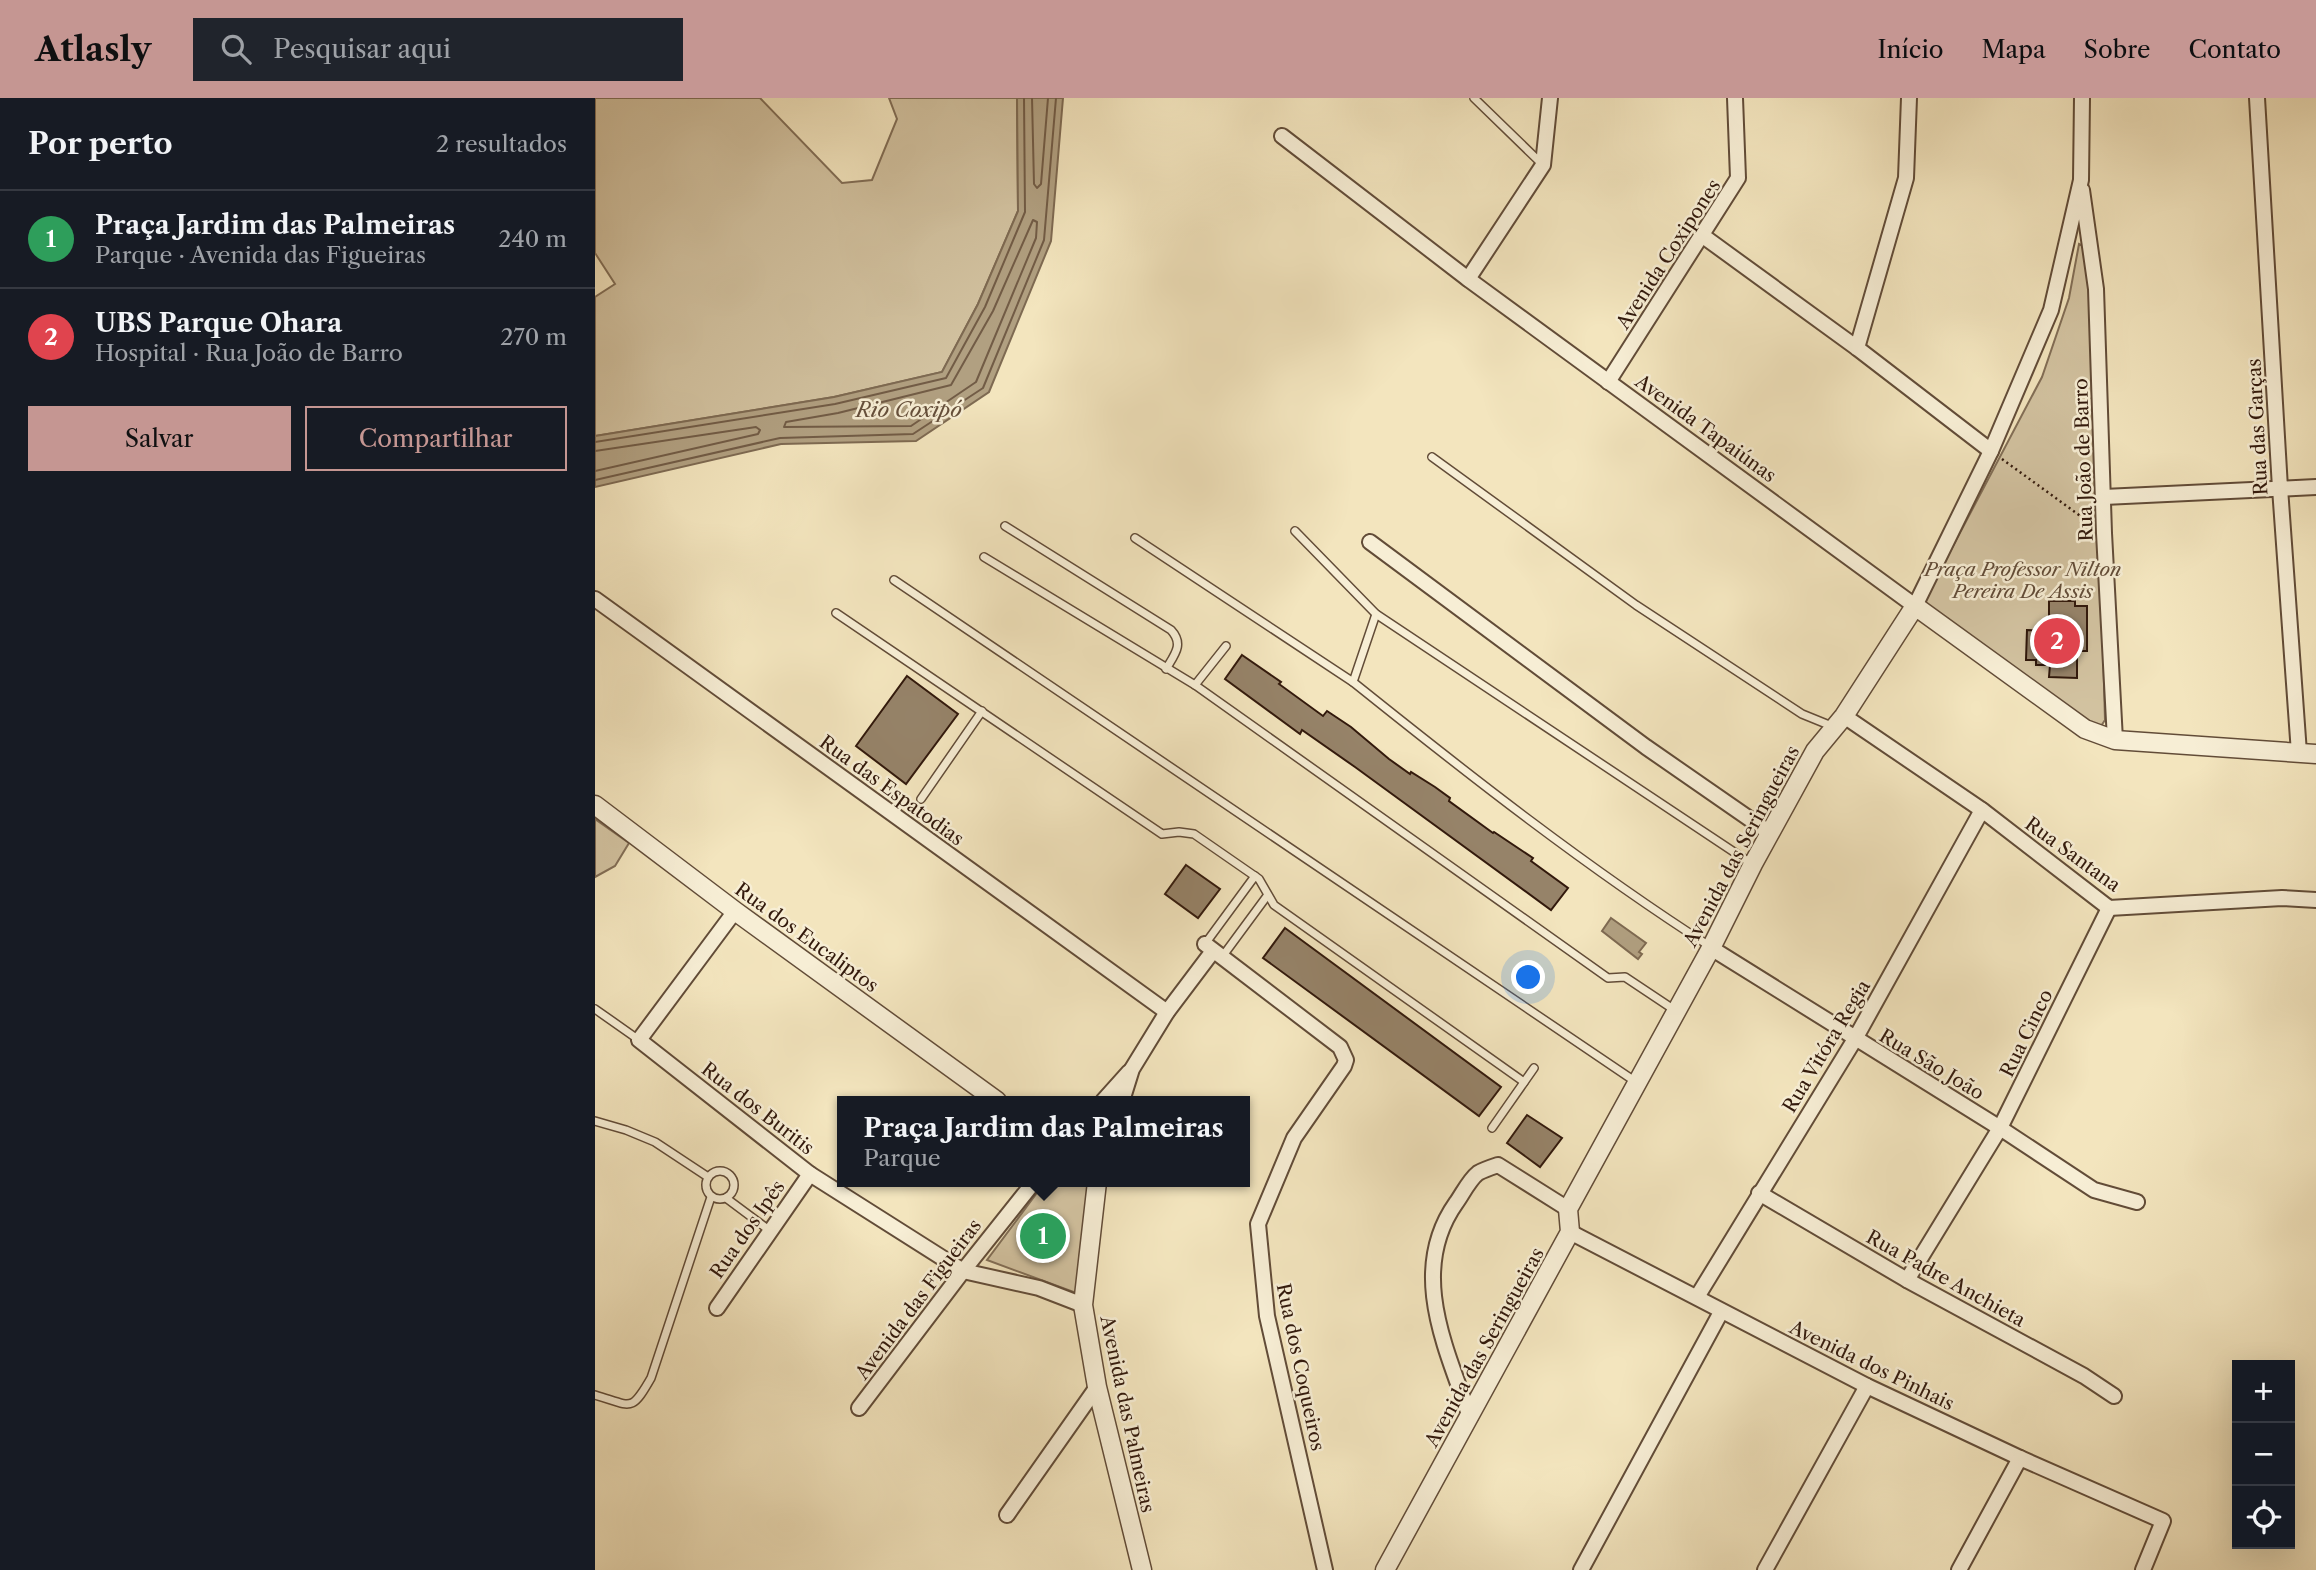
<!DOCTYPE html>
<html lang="pt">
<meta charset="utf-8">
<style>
body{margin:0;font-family:"Libre Caslon Text",serif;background:#20242c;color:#f1f3f6}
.controls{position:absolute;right:21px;bottom:21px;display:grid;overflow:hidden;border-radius:0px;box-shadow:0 7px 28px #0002}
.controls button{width:63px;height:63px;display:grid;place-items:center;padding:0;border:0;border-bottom:2px solid #363941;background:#171b24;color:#f1f3f6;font:35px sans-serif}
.you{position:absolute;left:934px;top:880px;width:24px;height:24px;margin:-18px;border:5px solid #fff;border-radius:50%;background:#1a73e8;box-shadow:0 0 0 10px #1a73e833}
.badge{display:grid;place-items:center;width:46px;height:46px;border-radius:50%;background:#c59692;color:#fff;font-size:23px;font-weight:700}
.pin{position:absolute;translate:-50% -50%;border:4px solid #fff;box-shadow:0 2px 7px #0006}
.popup{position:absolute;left:242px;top:998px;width:413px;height:91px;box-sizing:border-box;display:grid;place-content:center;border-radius:0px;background:#171b24;filter:drop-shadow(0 2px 5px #0005);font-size:23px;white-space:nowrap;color:#9ea1a6}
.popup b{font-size:26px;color:#f1f3f6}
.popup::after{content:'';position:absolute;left:50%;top:100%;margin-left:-14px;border:14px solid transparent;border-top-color:#171b24}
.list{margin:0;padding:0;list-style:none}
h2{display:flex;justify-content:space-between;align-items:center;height:91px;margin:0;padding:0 28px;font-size:30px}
h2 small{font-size:23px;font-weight:400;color:#9ea1a6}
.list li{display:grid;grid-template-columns:46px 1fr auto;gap:21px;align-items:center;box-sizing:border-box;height:98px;padding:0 28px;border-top:2px solid #363941}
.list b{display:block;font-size:26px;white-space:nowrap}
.list p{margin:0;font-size:23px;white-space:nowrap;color:#9ea1a6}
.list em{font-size:23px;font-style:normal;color:#9ea1a6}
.actions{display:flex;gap:14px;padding:21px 28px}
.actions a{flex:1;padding:16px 0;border:2px solid #c59692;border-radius:0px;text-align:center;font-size:24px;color:#c59692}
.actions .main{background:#c59692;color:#111}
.icon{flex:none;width:38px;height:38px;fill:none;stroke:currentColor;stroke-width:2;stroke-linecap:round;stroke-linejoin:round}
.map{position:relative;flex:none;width:1721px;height:1472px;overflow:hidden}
header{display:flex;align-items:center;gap:42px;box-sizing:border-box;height:98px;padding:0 35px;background:#c59692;color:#111}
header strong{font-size:33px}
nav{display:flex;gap:38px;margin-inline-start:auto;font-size:24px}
.search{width:490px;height:63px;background:#20242c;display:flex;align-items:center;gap:18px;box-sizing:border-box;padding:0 24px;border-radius:0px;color:#9ea1a6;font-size:26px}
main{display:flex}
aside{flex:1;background:#171b24}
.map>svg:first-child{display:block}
</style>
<header>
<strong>Atlasly</strong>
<div class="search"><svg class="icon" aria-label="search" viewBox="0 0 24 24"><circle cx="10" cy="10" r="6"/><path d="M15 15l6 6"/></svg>Pesquisar aqui</div>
<nav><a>Início</a><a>Mapa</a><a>Sobre</a><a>Contato</a></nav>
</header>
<main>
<aside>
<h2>Por perto<small>2 resultados</small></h2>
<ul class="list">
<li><span class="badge" style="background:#2e9e5b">1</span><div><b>Praça Jardim das Palmeiras</b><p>Parque · Avenida das Figueiras</p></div><em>240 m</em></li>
<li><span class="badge" style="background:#e0444e">2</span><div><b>UBS Parque Ohara</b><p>Hospital · Rua João de Barro</p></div><em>270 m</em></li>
</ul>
<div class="actions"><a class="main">Salvar</a><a>Compartilhar</a></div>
</aside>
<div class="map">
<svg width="1721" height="1472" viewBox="0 0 1721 1472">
<rect width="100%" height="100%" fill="#f3e5be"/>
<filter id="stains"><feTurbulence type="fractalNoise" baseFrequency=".00286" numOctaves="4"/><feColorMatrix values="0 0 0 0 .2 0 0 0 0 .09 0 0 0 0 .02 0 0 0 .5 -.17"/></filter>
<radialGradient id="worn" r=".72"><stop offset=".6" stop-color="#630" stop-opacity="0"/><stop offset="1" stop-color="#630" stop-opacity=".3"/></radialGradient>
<g fill="#d2c2a0" stroke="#826e56" stroke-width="2">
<polygon points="0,0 165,0 247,85 277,82 302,21 294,0 422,0 423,113 383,206 347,274 239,299 0,338 0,199 20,186 0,155"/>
<polygon points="1484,146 1488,148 1498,195 1510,622 1504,631 1328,505 1447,279 1474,200"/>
<polygon points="0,721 34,745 20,768 0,779"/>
<polygon points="450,1084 496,1084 484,1161 484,1196 392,1162"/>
</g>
<g fill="#b1a081" stroke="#7e6a52" stroke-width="2">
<polygon points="422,0 468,0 456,143 394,294 321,343 186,346 0,389 0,338 239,299 347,274 383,206 423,113"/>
<polygon points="1016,820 1051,845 1044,854 1047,856 1043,861 1007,833"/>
</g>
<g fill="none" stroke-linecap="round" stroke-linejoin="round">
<g stroke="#725c46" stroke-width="2">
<polyline points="437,0 439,86 442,90 446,86 453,0"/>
<polygon points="438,122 442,124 441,140 381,284 316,328 189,329 191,324 243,315 356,287 398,213"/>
<polyline points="0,344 240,306 351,280 390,209 430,114 429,0"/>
<polyline points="0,353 161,329 165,332 163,336 0,373"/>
<polyline points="0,382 185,340 318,336 388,290 449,142 461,0"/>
</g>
</g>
<g fill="#968369" stroke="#32190c" stroke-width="2">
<polygon points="1454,503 1480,503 1480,508 1492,508 1492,553 1482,553 1482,580 1454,579 1455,567 1441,567 1441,562 1431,562 1432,532 1454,533"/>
<polygon points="647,557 686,584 684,586 728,618 732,613 756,629 794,661 815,676 816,674 840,689 855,700 854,703 898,735 899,734 938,760 936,763 973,790 956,812 760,669 707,632 705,636 630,581"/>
<polygon points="312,578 363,616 311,686 261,648"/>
<polygon points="591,767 625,791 603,820 570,796"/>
<polygon points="690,830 906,989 884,1018 668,860"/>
<polygon points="932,1017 967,1040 945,1069 912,1045"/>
</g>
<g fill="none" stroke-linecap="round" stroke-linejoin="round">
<defs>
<g id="service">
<polyline points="879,0 947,66"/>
<polyline points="837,359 1041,507 1207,616 1239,629"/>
<path d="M410,428L576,532C589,546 580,556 571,571"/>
<polyline points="700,433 781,516 1157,766"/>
<polyline points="540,440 758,584"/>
<polyline points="389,459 600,587 1013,880 1030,879 1081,913"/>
<polyline points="299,482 1041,984"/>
<polyline points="241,515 567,736 584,734 599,736 664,781 679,807 929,984"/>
<path d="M781,516L758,584C874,677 991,769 1116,849"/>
<polyline points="600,587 631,548"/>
<polyline points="326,701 387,613"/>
<polyline points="610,846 660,778"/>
<polyline points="627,859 672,798"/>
<polyline points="0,911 44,942"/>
<polyline points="0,1023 31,1032 60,1044 113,1079"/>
<polyline points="897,1030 939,970"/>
<circle cx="125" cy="1087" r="14"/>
<polyline points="131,1100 174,1132"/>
<path d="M0,1297C37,1308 36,1315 56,1280L116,1099"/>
</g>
<g id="minor">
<polyline points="1662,0 1685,390 1704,655"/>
<polyline points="687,38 873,181 1320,508 1396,353 1456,212 1486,82 1487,0"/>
<polyline points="1487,92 1501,191 1509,435 1520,642"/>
<polyline points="1108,138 1262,250 1396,353"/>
<polyline points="873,181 948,67 955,0"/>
<polyline points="1262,250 1311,80 1314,0"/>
<polyline points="1013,284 1143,80 1140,0"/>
<polyline points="1509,399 1721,389"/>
<polyline points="775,444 1051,649 1175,735"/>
<polyline points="0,501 572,914"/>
<polyline points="1249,618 1387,712 1514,810 1687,800 1721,802"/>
<polyline points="140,813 44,942 215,1076 368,1173 444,1190 488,1207"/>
<polyline points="610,846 745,949 751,962 749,968 699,1040 663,1126 672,1218 730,1472"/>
<polyline points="1116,850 1405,1030 1499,1092 1542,1104"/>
<polyline points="508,1003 534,974"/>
<polyline points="527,1003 537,971 572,914 618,853"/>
<polyline points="1164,1095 1312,1182 1489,1278 1519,1298"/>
<polyline points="975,1134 1272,1288 1425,1360 1568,1423 1548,1472"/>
<polyline points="1312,1182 1405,1030 1514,810"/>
<polyline points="1102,1199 1260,941 1387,712"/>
<polyline points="122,1210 215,1076"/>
<polyline points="264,1310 368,1173 439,1084"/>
<path d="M875,1319C851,1250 813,1173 861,1105C867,1097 874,1082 883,1075C888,1072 897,1069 903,1067L973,1111"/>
<polyline points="412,1417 502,1289"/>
<polyline points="986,1472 1126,1214"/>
<polyline points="1170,1472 1272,1288"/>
<polyline points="1364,1472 1425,1360"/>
</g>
<g id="tertiary">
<polyline points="0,707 140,813 402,1003"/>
<polyline points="502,1084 488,1207 502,1289 547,1472"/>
<polyline points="790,1472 975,1134 973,1111 1116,850 1158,766 1220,653 1249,618 1320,508 1490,631 1520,642 1721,656"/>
</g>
</defs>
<use href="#service" stroke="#624c38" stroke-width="10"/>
<use href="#minor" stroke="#624c38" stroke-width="18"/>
<use href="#tertiary" stroke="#624c38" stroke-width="21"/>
<polyline stroke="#32190c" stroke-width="2.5" stroke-dasharray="2 3.5" stroke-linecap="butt" points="1407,361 1495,425"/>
<use href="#service" stroke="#f7eed5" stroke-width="7"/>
<use href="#minor" stroke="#f7eed5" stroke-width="14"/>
<use href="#tertiary" stroke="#f7eed5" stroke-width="18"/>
</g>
<g text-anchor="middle" stroke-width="5" stroke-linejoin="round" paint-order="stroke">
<g font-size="19" fill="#32190c" stroke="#f7eed5">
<text transform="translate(1073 156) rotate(-57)" y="7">Avenida Coxipones</text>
<text transform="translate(1662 329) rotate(-93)" y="7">Rua das Garças</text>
<text transform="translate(1111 330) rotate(36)" y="7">Avenida Tapaiúnas</text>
<text transform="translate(1488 362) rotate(-92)" y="7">Rua João de Barro</text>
<text transform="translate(297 692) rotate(36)" y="7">Rua das Espatodias</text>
<text transform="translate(1146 748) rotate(-62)" y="7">Avenida das Seringueiras</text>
<text transform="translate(1478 756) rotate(36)" y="7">Rua Santana</text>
<text transform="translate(212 839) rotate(36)" y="7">Rua dos Eucaliptos</text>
<text transform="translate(1431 935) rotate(-64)" y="7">Rua Cinco</text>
<text transform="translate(1231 948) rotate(-59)" y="7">Rua Vitóra Regia</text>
<text transform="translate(1337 966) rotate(31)" y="7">Rua São João</text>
<text transform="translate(163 1010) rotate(38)" y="7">Rua dos Buritis</text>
<text transform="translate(152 1131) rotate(-55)" y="7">Rua dos Ipês</text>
<text transform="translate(1351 1180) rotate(29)" y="7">Rua Padre Anchieta</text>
<text transform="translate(323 1201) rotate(-53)" y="7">Avenida das Figueiras</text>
<text transform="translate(889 1249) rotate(-61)" y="7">Avenida das Seringueiras</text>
<text transform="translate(1277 1267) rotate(26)" y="7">Avenida dos Pinhais</text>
<text transform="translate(706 1269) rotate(78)" y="7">Rua dos Coqueiros</text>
<text transform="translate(533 1316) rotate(78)" y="7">Avenida das Palmeiras</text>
</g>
<g font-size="19" font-style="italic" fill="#624c38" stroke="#f7eed5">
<text x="1428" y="478">Praça Professor Nilton<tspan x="1428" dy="22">Pereira De Assis</tspan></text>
</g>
<g font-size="21" font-style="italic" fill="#654f3b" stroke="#f7eed5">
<text x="314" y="319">Rio Coxipó</text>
</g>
</g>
<rect width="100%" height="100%" filter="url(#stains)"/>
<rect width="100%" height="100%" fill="url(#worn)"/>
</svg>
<div class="controls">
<button>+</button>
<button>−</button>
<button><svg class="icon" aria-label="locate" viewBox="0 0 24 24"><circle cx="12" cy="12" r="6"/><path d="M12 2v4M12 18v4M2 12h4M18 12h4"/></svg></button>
</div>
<div class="you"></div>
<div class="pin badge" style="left:448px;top:1138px;background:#2e9e5b">1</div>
<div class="popup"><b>Praça Jardim das Palmeiras</b>Parque</div>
<div class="pin badge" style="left:1462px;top:543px;background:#e0444e">2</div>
</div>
</main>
